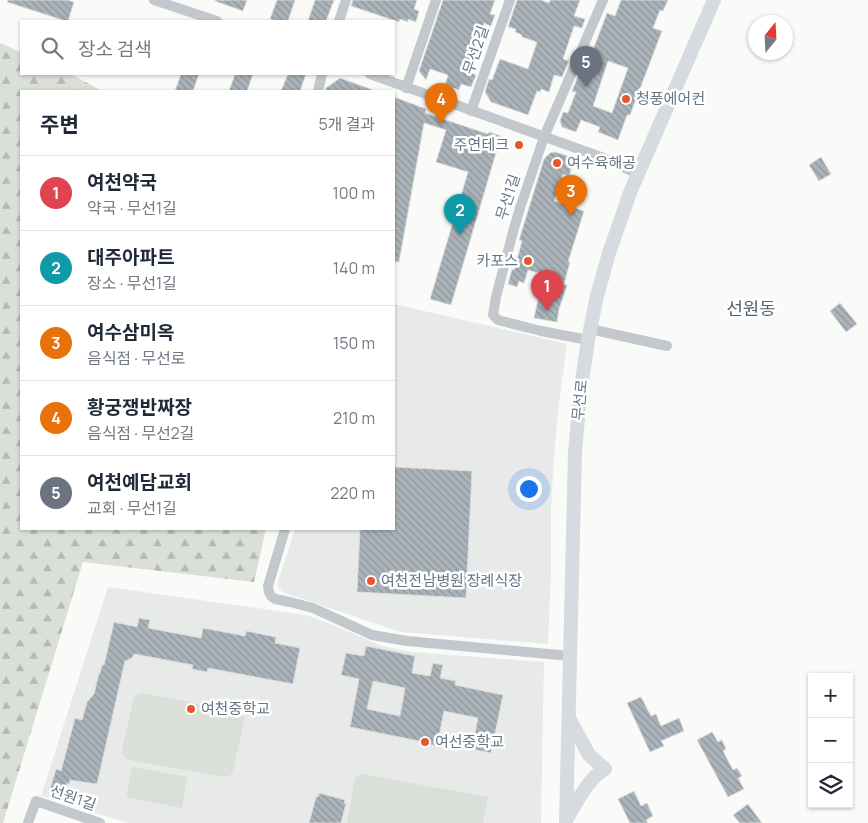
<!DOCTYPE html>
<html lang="ko">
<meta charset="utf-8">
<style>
body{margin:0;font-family:Manrope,"Noto Sans KR",sans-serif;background:#f6f6f7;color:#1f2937}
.controls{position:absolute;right:15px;bottom:15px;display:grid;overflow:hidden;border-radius:0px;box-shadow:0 1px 4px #0004}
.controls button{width:45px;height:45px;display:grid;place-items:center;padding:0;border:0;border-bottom:1px solid #e0e1e3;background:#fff;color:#1f2937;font:25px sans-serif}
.compass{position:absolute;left:748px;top:15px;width:45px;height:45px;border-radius:50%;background:#fff;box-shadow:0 1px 4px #0004;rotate:18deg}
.you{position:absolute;left:528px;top:488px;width:18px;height:18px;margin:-12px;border:4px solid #fff;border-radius:50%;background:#1a73e8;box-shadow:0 0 0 8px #1a73e833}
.badge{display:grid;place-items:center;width:32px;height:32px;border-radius:50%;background:#b45309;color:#fff;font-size:16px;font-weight:700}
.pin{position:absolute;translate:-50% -41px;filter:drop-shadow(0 1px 2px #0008)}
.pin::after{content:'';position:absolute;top:26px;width:18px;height:15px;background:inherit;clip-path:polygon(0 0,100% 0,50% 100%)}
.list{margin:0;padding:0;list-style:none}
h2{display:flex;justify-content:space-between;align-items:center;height:65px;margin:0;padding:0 20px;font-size:21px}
h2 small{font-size:16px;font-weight:400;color:#747a83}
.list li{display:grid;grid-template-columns:32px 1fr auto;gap:15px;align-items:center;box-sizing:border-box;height:75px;padding:0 20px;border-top:1px solid #e0e1e3}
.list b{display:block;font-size:19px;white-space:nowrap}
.list p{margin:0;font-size:16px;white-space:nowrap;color:#747a83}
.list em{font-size:16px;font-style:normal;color:#747a83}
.icon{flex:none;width:28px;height:28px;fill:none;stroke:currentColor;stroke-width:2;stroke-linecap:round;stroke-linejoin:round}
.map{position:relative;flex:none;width:868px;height:823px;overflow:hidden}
.search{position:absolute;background:#fff;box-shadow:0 1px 4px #0004;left:20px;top:20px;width:375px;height:55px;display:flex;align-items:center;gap:12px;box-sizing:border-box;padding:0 18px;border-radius:0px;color:#747a83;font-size:19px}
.panel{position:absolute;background:#fff;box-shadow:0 1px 4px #0004;left:20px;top:90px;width:375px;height:440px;border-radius:0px}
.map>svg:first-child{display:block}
</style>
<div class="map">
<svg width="868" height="823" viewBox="0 0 868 823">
<defs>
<pattern id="forest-firs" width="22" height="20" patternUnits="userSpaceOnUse" patternTransform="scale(1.25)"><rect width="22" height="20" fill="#dadfd7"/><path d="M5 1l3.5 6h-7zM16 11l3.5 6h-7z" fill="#b4b9b4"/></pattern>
<pattern id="building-back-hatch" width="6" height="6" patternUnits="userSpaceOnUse" patternTransform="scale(1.25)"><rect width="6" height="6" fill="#aab3b9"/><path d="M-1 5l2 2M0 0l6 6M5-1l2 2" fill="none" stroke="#8e969c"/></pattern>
</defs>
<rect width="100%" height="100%" fill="#fafaf8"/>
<g fill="#e8e9e9">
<polygon points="394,304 567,344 559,403 554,456 551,508 551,575 548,644 401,632 282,592 277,585 295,529 394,529"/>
<polygon points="108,587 278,611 306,615 328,623 382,646 400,650 414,652 544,662 541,823 128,823 41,796"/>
</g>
<g fill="#dadfd7">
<path d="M142,693L236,711C241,713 244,716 244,721L233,771L231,775L224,777L129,760L124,757L122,753V749L134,698L136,695Z"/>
<polygon points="132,767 187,777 182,808 126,797"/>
<polygon points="362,774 488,797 483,823 347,823 355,778 357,776"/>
</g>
<polygon fill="url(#forest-firs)" points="0,43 21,52 21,74 71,74 102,91 21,91 21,529 266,529 254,582 83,562 3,823 0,823"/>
<g fill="url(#building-back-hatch)" stroke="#dcdcda" fill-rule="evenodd">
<polygon points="8,0 67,0 74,2 68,21 66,21 7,2"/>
<polygon points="215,0 247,0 243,11 215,1"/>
<polygon points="277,0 295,0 288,21 278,21 270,19"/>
<polygon points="315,0 334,0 326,21 308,21"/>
<polygon points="353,0 417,0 414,9 419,11 416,22 408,19 408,22 400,19 399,22 351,6"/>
<polygon points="443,0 495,0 490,14 495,15 491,26 484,23 483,26 479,25 472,45 475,46 472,54 475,54 469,72 476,75 471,87 461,84 459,90 445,85 448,75 430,69 426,80 419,71"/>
<polygon points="517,0 541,0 549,3 550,0 580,0 574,16 585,19 582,28 574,26 563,59 569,61 562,77 554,75 549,92 541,89 540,92 537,91 528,115 491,102 485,92 489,79 492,80 500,59 528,69 537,42 522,37 522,35 515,32 516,29 508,27"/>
<path d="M621,0H668L663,11L660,10L653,28L662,31L630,115H627L618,140L598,132L600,127L581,120L576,132L562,127L560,121L563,112L568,113L576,92L572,91L586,57L590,58L607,13L615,16ZM608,61L628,68L612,113L593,106Z"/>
<polygon points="181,74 199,74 193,91 175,91"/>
<polygon points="235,74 253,74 247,91 229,91"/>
<polygon points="288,74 306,74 300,91 281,91"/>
<polygon points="340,78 373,90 372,91 325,91 326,88"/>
<polygon points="394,97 426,109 425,113 488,134 489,132 501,136 451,305 430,299 468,172 436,162 446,130 424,123 399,262 394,261"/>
<polygon points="555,152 574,158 569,176 563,174 554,201 584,211 568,262 570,262 564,284 567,285 559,309 557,322 534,318 537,304 545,275 528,270 524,283 519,281 517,287 508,284 512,269 514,270 522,241 519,240 544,159 550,153"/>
<polygon points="821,157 831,174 819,181 809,165"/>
<polygon points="840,303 857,324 846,332 830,311"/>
<polygon points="394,467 472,471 466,598 357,592 360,529 394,529"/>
<polygon points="139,618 150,620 148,628 201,638 203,628 245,636 246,631 276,637 275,643 300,648 293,684 208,668 207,672 192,669 193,665 134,654 132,658 125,661 97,784 70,780 69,784 67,783 63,794 50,789 56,769 61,771 75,718 82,720 87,702 94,694 99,673 100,673 102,665 104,665 114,622 137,627"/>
<path d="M366,646L415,656L412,673L430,676L433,663L443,665L440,678L456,681L455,685L503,695L491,753L472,749L478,718L444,711L437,746L419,742V741L350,727L359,679L341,675L346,653L364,656ZM373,681L405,688L400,716L367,709Z"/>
<polygon points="641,697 651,716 656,714 661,726 679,718 684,731 661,741 664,746 650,752 627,703"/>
<polygon points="712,732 718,742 722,740 726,749 723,751 733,770 737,768 742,776 738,778 744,789 728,797 697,740"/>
<polygon points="634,791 641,806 647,803 653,816 646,820 648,823 630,823 618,799"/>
<polygon points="319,793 345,800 344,803 346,804 341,823 309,823 316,797 318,797"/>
<polygon points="748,804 762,823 740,823 733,815"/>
</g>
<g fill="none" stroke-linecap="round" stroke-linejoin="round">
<g stroke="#c3c8cc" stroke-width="10">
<polyline points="154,0 217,21"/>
<polyline points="339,21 346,0"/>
<polyline points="370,74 601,157 638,174"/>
<polyline points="406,88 436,0"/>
<polyline points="318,91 322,74"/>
<polyline points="471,111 510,0"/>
<polyline points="590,329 667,346"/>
<polyline points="588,340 541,331 498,320 493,315 496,297 513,232 520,208 544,137 603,0"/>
<polyline points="285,529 268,586 269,592 271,596 275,599 290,602 313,608 372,635 407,641 570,656"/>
<polyline points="28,823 36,801 100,823"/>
</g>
<g stroke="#d6dbdf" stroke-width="14">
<path d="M566,820C576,804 588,778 605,769L589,755L569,718"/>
<polyline points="566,823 575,453 580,395 588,340 597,296 609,253 631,190 714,0"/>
</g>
</g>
<g fill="#e4572e" stroke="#fff" stroke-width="2">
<circle cx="626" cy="99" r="5"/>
<circle cx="519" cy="145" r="5"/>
<circle cx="557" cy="163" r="5"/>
<circle cx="528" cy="261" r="5"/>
<circle cx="371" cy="581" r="5"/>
<circle cx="191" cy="709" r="5"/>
<circle cx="425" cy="742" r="5"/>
</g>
<g text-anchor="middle" stroke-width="5" stroke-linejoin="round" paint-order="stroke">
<g font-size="15" fill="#657683" stroke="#fff">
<text transform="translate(476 50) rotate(-71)" y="5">무선2길</text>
<text transform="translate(508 197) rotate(-72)" y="5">무선1길</text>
<text transform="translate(580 400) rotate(-84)" y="5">무선로</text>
<text transform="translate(73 798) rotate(19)" y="5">선원1길</text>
</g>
<g font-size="15" fill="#657683" stroke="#fff" text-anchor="start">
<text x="636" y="104">청풍에어컨</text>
<text x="509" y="150" text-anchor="end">주연테크</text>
<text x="567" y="168">여수육해공</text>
<text x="518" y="266" text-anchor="end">카포스</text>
<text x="381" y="586">여천전남병원 장례식장</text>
<text x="201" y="714">여천중학교</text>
<text x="435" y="747">여선중학교</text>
</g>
<g font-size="18" fill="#57646e" stroke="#fff">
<text x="751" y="315">선원동</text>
</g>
</g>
</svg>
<div class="controls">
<button>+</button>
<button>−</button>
<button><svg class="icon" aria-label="layers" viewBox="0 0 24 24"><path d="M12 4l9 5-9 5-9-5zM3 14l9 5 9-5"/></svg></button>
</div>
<svg class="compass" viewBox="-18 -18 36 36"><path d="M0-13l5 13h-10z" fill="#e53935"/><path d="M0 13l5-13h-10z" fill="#747a83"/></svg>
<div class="you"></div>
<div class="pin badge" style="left:547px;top:311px;background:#e0444e">1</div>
<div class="pin badge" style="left:460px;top:235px;background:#0f9aa8">2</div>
<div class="pin badge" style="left:571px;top:216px;background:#e8710a">3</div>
<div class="pin badge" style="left:441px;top:124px;background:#e8710a">4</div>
<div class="pin badge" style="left:586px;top:87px;background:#6b7280">5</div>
<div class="search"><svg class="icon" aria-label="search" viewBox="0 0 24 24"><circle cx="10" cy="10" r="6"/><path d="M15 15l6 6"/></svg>장소 검색</div>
<section class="panel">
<h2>주변<small>5개 결과</small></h2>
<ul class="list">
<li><span class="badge" style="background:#e0444e">1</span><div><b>여천약국</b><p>약국 · 무선1길</p></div><em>100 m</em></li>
<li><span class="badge" style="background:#0f9aa8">2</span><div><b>대주아파트</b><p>장소 · 무선1길</p></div><em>140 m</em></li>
<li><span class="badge" style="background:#e8710a">3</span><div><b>여수삼미옥</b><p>음식점 · 무선로</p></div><em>150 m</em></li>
<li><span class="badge" style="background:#e8710a">4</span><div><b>황궁쟁반짜장</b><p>음식점 · 무선2길</p></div><em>210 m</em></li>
<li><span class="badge" style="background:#6b7280">5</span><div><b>여천예담교회</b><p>교회 · 무선1길</p></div><em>220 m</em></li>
</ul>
</section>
</div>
